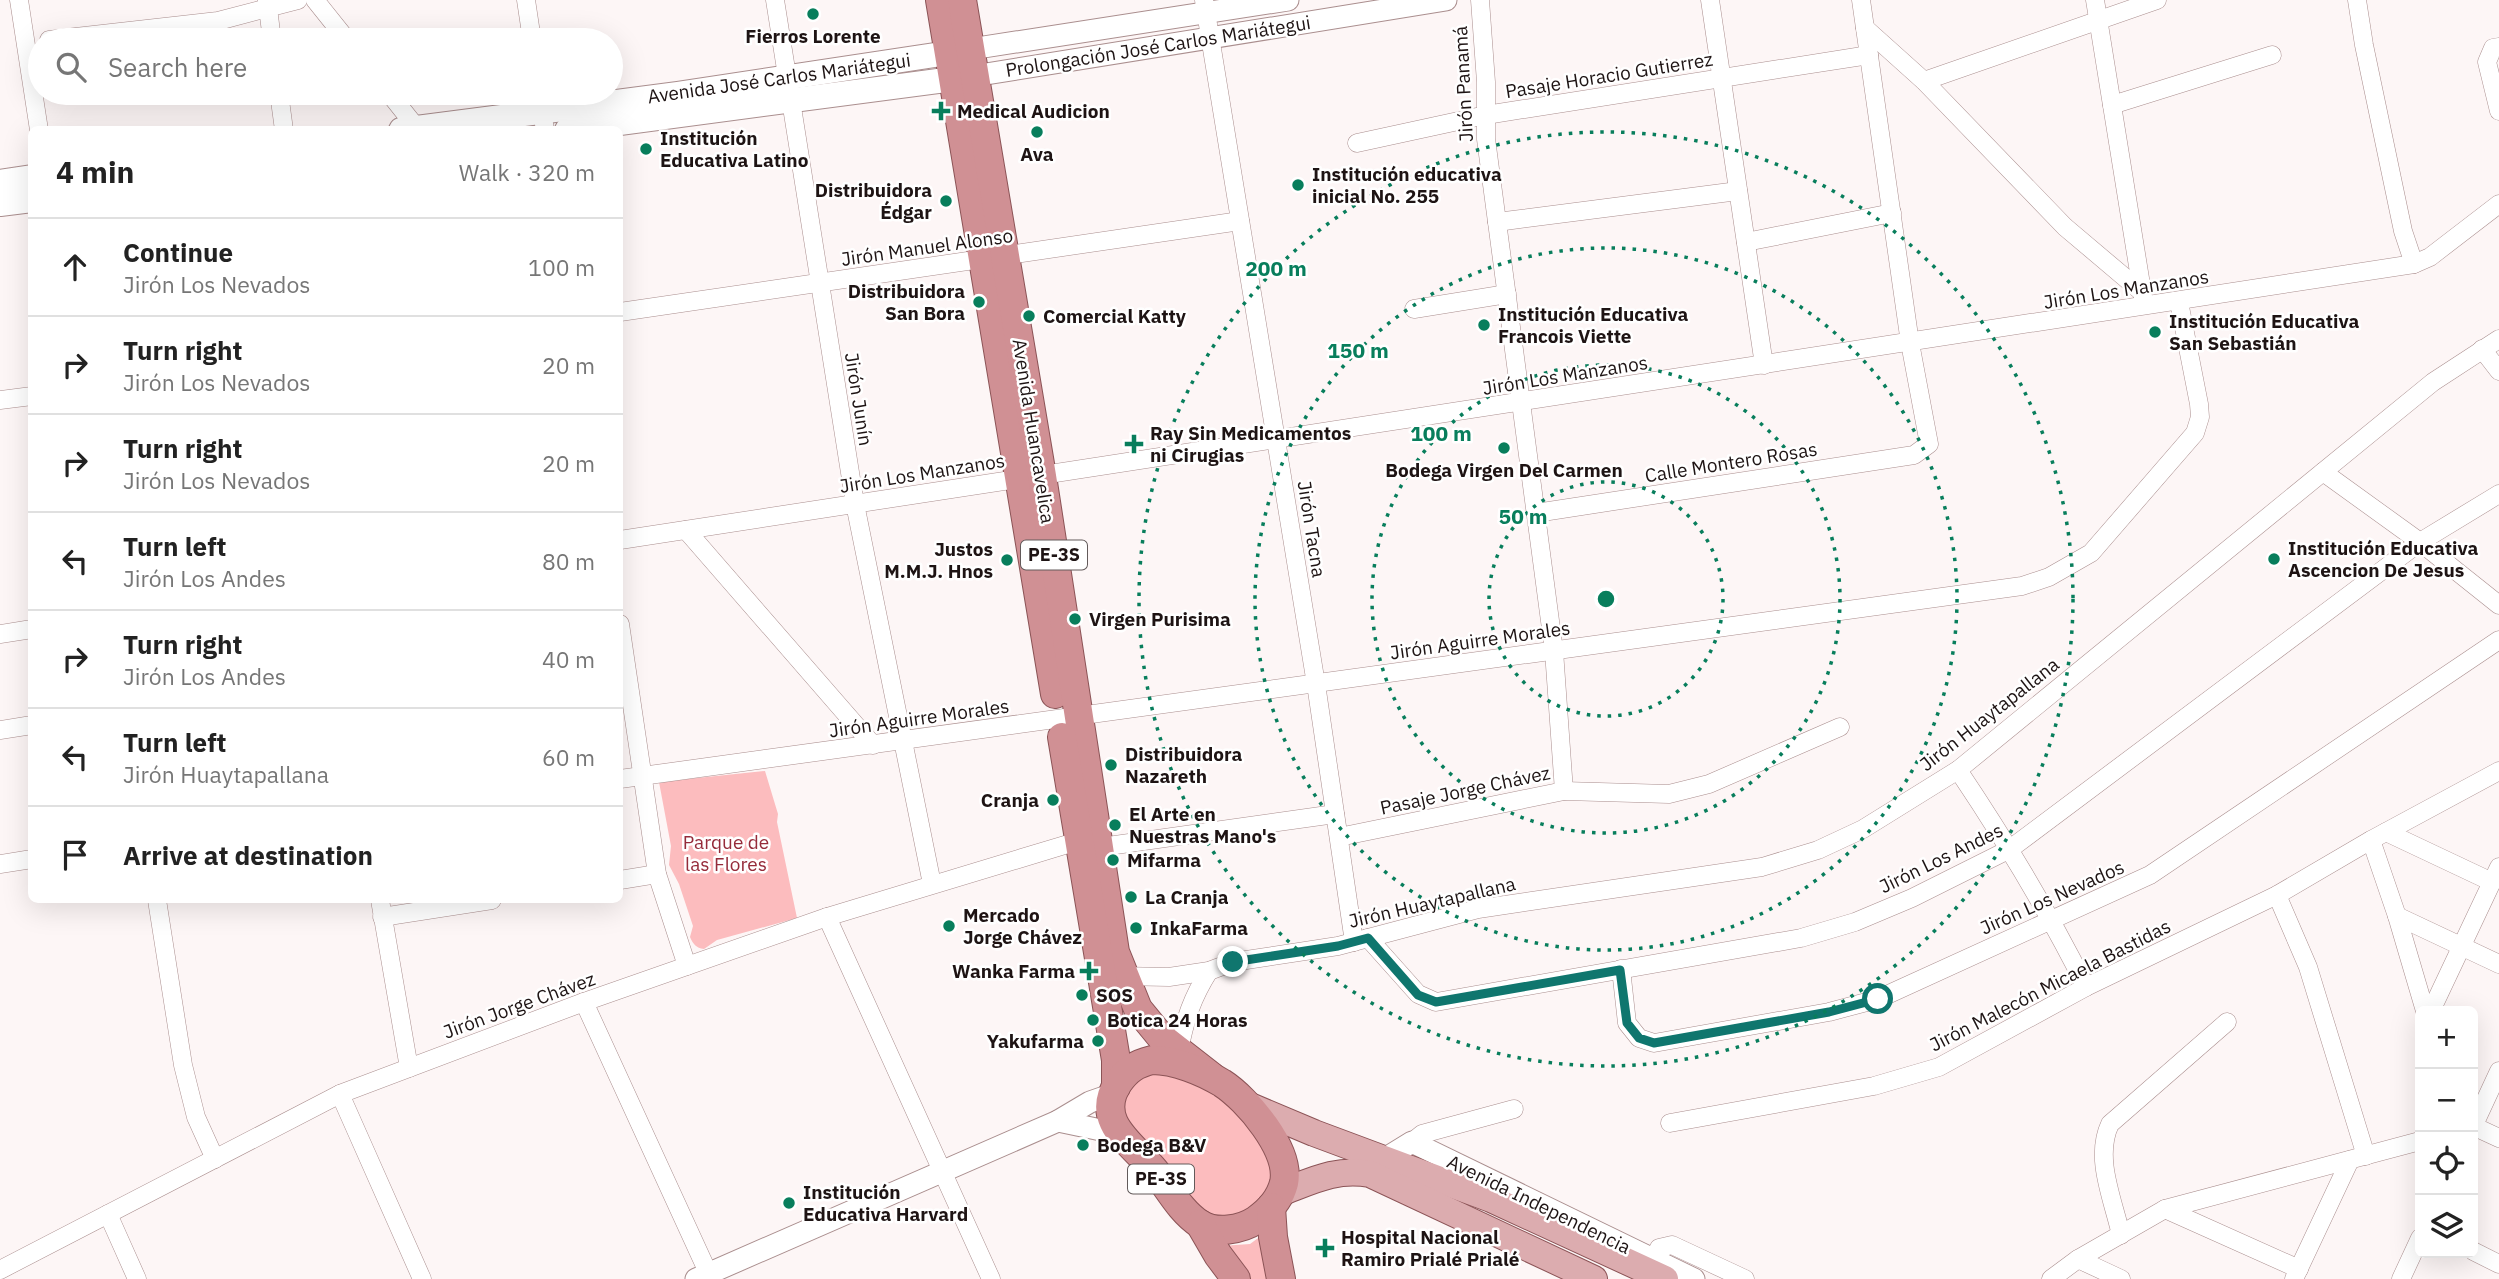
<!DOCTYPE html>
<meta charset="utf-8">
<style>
body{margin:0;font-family:"IBM Plex Sans",sans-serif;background:#f2f2f2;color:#222}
.controls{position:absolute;right:21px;bottom:21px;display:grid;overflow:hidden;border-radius:10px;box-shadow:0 7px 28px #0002}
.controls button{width:63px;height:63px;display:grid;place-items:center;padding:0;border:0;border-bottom:2px solid #e0e0e0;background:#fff;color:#222;font:35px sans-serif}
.stop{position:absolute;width:21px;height:21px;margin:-16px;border:5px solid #0f766e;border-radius:50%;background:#fff}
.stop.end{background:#0f766e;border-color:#fff;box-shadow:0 2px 7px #0008}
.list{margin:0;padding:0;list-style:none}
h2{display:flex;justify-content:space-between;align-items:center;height:91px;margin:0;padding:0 28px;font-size:30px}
h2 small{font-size:23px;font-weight:400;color:#767676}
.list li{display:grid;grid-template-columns:46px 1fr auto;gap:21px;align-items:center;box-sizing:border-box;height:98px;padding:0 28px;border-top:2px solid #e0e0e0}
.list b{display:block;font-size:26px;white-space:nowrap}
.list p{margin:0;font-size:23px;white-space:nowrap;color:#767676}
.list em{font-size:23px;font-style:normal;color:#767676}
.icon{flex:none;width:38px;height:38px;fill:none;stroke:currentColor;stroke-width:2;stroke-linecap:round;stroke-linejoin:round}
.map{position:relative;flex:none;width:2499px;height:1279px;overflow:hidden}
.search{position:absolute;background:#fff;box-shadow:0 7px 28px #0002;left:28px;top:28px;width:595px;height:77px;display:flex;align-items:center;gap:18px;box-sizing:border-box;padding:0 24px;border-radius:38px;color:#767676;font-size:26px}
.panel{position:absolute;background:#fff;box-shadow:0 7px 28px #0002;left:28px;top:126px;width:595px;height:777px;border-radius:10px}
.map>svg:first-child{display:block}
</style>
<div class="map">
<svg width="2499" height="1279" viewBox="0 0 2499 1279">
<rect width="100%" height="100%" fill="#fdf6f6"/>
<g fill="#fcbcbe">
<path d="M765,771L778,814L777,822L797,918L717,940L704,949C696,948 693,944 690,937L693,926L679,884L669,865L671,846L659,782Z"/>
<path d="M1150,1072C1171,1077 1193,1081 1212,1092C1242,1108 1295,1170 1261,1203C1253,1210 1237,1215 1227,1221L1203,1211L1156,1151L1121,1116L1127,1085Z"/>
<polygon points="1265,1233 1274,1279 1243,1279 1221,1246 1250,1244"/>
</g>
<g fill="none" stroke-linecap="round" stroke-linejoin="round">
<defs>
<g id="minor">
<polyline points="19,0 39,130"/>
<polyline points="267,0 272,40"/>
<polyline points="315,0 347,40"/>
<polyline points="526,0 532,40"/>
<polyline points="775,0 855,504 932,884"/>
<polyline points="1204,0 1316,684 1354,942"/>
<polyline points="1480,0 1486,82 1486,139 1554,651 1564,791"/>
<polyline points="1710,0 1764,365"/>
<polyline points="2095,0 2143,297"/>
<polyline points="2357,0 2364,45 2403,231 2414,264"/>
<polyline points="1865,28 1924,81 2065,227 2142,292"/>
<polyline points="49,40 218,21 298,0"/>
<polyline points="2499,47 2493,48 2487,62 2499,111"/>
<polyline points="1924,81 2157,0"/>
<polyline points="279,93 284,130"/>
<polyline points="389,93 416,127"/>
<polyline points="539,93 545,130"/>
<polyline points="2112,105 2272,55"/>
<polyline points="1357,143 1486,115 1869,55"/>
<polyline points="1497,222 1738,191"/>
<polyline points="1746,242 1892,213"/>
<polyline points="1414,309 1507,294"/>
<polyline points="620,312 1240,221"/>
<polyline points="2482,349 2499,371"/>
<polyline points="0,400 32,396"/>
<polyline points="2323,472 2420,542 2499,605"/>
<polyline points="1536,513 1914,455 1929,444 1910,343 1861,0"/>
<polyline points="686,530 873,745"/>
<polyline points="620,540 2414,264 2430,257 2499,204"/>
<polyline points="620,624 657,874 687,966"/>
<polyline points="0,634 32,629"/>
<polyline points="0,730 32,725"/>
<path d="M1958,770C2005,840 2048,911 2086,987"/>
<polyline points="620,779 2022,586 2049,577 2091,553 2195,433 2200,417 2199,404 2179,302"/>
<polyline points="2386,832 2492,882"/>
<polyline points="1339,837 1564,791 1669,794 1709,784 1840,727"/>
<polyline points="2371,840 2397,916 2425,1011"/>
<polyline points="0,864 32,859"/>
<polyline points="620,880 657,874"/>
<polyline points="2277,895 2308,967 2366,1156"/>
<polyline points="157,900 183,1065 196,1117 215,1159"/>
<polyline points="380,900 409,1068"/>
<polyline points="2397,916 2499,964"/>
<polyline points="382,917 492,900"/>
<polyline points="827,917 991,1279"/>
<polyline points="1368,938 1418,994 1436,1002 1801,938 1855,922 1912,898 2010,849 2420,542 2499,494"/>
<polyline points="1621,969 1627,1023 1639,1038 1654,1043 1829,1012 1878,999 2150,875 2499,640"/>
<polyline points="1118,976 1169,977 1209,971 1233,962 1338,946 1478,909 1762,867 1818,850 1863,829 1958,770 2433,382 2499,339"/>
<polyline points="584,1002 711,1279"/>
<polyline points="2431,1011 2499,867"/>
<path d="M1179,1051C1185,1019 1192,998 1209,971"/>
<polyline points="340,1094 422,1279"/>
<polyline points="1670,1123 1874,1086 1939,1067 2086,987 2277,895 2371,840 2499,771"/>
<polyline points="2473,1126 2499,1138"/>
<polyline points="2473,1127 2499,1071"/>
<polyline points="1412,1142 1422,1134 1514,1109"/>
<polyline points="2165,1209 2299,1269"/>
<polyline points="108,1214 137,1279"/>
<path d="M2121,1235C2113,1199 2094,1158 2110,1124L2227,1022"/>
<polyline points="2473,1251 2499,1264"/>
<polyline points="2078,1259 2121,1279"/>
<polyline points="1653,1260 1659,1248 1672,1245 1745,1279"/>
<polyline points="0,1270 340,1094 584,1002 827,917 1078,841 1101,847 1335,814"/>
<polyline points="2051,1279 2078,1259 2165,1209 2420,1141"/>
<polyline points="2294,1279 2350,1160"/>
<polyline points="2401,1279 2420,1238"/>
</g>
<g id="tertiary">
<polyline points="958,51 1288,0"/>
<polyline points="961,78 1446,0"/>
<polyline points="1058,1121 1120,1134"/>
<polyline points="1386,1158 1412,1142 1694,1279"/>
<polyline points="696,1279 1058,1121 1090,1102 1113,1094"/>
</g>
<g id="secondary">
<polyline points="401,130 678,94 948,53"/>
<polyline points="567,130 953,79"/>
<polyline points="0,182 32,177"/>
<polyline points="0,204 32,200"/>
</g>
<g id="primary">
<polyline points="1250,1106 1314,1133 1491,1199 1665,1279"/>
<path d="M1280,1193C1312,1181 1335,1168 1370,1174L1594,1279"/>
</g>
<g id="trunk">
<polyline points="940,0 1055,694"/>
<polyline points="962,0 1042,476 1115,952 1138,1009 1161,1037 1211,1076"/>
<polyline points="1062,737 1116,1060 1116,1087"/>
<path d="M1152,1060C1175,1060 1202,1071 1222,1083C1247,1099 1291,1150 1284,1183C1280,1199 1269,1211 1256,1220C1241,1230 1216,1234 1200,1224C1181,1212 1169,1189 1155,1171C1134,1145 1093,1122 1118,1083C1128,1069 1136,1064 1152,1060Z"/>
<polyline points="1271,1207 1273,1237 1281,1279"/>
<polyline points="1200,1224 1218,1255 1236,1279"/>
</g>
</defs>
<use href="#minor" stroke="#aa8e8e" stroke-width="19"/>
<use href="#tertiary" stroke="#aa8e8e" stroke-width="23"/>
<use href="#secondary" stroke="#aa8e8e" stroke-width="26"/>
<use href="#primary" stroke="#8b5356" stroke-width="28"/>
<use href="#trunk" stroke="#8b5356" stroke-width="30"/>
<use href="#minor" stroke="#fff" stroke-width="18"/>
<use href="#tertiary" stroke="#fff" stroke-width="21"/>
<use href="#secondary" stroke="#fff" stroke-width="24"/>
<use href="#primary" stroke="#dcacaf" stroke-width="26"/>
<use href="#trunk" stroke="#d09094" stroke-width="28"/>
</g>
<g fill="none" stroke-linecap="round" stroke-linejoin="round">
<polyline stroke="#0f766e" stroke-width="9" points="1233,962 1338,946 1368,938 1418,995 1436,1002 1620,970 1627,1023 1639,1038 1654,1043 1829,1012 1878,999"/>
</g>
<g fill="none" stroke="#087e5c" stroke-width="3.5" stroke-dasharray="3.5 7">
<circle cx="1606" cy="599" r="117"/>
<circle cx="1606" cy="599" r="234"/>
<circle cx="1606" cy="599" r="351"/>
<circle cx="1606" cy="599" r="467"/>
</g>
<g fill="#087e5c" stroke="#fff" stroke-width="2.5">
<circle cx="813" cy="14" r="7"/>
<path d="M937.5 100.5h7v7h7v7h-7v7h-7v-7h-7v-7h7z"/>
<circle cx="1037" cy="132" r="7"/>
<circle cx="646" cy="149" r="7"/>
<circle cx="1298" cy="185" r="7"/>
<circle cx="946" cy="201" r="7"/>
<circle cx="979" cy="302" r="7"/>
<circle cx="1029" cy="316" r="7"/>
<circle cx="1484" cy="325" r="7"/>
<circle cx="2155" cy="332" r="7"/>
<path d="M1130.5 433.5h7v7h7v7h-7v7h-7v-7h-7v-7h7z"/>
<circle cx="1504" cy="448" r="7"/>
<circle cx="2274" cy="559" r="7"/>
<circle cx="1007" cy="560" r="7"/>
<circle cx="1075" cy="619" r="7"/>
<circle cx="1111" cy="765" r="7"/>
<circle cx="1053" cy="800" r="7"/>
<circle cx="1115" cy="825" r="7"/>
<circle cx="1113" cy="860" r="7"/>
<circle cx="1131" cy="897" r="7"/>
<circle cx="949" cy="926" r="7"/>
<circle cx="1136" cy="928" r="7"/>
<path d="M1085.5 960.5h7v7h7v7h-7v7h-7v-7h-7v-7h7z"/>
<circle cx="1082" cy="995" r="7"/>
<circle cx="1093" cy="1020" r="7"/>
<circle cx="1098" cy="1041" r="7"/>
<circle cx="1083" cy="1145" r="7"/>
<circle cx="789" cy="1203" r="7"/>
<path d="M1321.5 1237.5h7v7h7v7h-7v7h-7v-7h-7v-7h7z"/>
</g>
<g text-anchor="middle" stroke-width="5" stroke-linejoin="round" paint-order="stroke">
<g fill="#fff" stroke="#625a5a" stroke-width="2">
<rect x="1021" y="540.5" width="66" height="29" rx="5"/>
<rect x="1128" y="1164.5" width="66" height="29" rx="5"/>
</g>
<g font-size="18" font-weight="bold" fill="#1e1414">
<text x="1054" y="561">PE-3S</text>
<text x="1161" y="1185">PE-3S</text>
</g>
<g font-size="19" font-weight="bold" fill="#1e1414" stroke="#fff" text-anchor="start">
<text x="813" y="43" text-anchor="middle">Fierros Lorente</text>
<text x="957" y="118">Medical Audicion</text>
<text x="660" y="145">Institución<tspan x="660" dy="22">Educativa Latino</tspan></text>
<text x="1037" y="161" text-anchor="middle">Ava</text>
<text x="1312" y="181">Institución educativa<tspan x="1312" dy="22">inicial No. 255</tspan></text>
<text x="932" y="197" text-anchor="end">Distribuidora<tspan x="932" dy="22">Édgar</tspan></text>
<text x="965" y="298" text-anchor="end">Distribuidora<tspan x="965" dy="22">San Bora</tspan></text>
<text x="1498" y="321">Institución Educativa<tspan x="1498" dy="22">Francois Viette</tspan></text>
<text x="1043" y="323">Comercial Katty</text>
<text x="2169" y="328">Institución Educativa<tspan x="2169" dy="22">San Sebastián</tspan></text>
<text x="1150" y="440">Ray Sin Medicamentos<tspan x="1150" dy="22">ni Cirugias</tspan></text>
<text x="1504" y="477" text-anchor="middle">Bodega Virgen Del Carmen</text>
<text x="2288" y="555">Institución Educativa<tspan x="2288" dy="22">Ascencion De Jesus</tspan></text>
<text x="993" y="556" text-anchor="end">Justos<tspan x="993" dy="22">M.M.J. Hnos</tspan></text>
<text x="1089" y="626">Virgen Purisima</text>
<text x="1125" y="761">Distribuidora<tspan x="1125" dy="22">Nazareth</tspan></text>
<text x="1039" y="807" text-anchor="end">Cranja</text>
<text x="1129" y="821">El Arte en<tspan x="1129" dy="22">Nuestras Mano's</tspan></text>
<text x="1127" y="867">Mifarma</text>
<text x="1145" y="904">La Cranja</text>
<text x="963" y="922">Mercado<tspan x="963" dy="22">Jorge Chávez</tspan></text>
<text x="1150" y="935">InkaFarma</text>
<text x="1075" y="978" text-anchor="end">Wanka Farma</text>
<text x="1096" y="1002">SOS</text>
<text x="1107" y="1027">Botica 24 Horas</text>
<text x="1084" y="1048" text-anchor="end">Yakufarma</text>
<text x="1097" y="1152">Bodega B&amp;V</text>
<text x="803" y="1199">Institución<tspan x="803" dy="22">Educativa Harvard</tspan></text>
<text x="1341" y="1244">Hospital Nacional<tspan x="1341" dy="22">Ramiro Prialé Prialé</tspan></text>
</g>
<g font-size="19" fill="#1e1414" stroke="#fff">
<text transform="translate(1158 46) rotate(-9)" y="7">Prolongación José Carlos Mariátegui</text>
<text transform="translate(1609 75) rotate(-9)" y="7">Pasaje Horacio Gutierrez</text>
<text transform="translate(779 78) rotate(-8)" y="7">Avenida José Carlos Mariátegui</text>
<text transform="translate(1463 84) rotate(-93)" y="7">Jirón Panamá</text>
<text transform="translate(927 247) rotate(-8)" y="7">Jirón Manuel Alonso</text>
<text transform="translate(2126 289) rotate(-9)" y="7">Jirón Los Manzanos</text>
<text transform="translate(1565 375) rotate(-9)" y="7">Jirón Los Manzanos</text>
<text transform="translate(859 399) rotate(81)" y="7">Jirón Junín</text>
<text transform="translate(1034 431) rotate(81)" y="7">Avenida Huancavelica</text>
<text transform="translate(1731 462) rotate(-9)" y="7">Calle Montero Rosas</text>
<text transform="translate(922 473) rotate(-9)" y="7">Jirón Los Manzanos</text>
<text transform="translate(1312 529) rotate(81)" y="7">Jirón Tacna</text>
<text transform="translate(1480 640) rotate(-8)" y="7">Jirón Aguirre Morales</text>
<text transform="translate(1989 714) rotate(-38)" y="7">Jirón Huaytapallana</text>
<text transform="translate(919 718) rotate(-8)" y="7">Jirón Aguirre Morales</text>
<text transform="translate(1465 790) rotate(-12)" y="7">Pasaje Jorge Chávez</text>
<text transform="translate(1941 858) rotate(-26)" y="7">Jirón Los Andes</text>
<text transform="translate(2052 897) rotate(-24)" y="7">Jirón Los Nevados</text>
<text transform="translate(1432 902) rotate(-13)" y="7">Jirón Huaytapallana</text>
<text transform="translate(2050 985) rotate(-27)" y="7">Jirón Malecón Micaela Bastidas</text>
<text transform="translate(519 1005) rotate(-20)" y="7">Jirón Jorge Chávez</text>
<text transform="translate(1539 1204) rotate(26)" y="7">Avenida Independencia</text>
</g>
<g font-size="19" fill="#952b3a" stroke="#fff">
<text x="726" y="849">Parque de<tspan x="726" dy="22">las Flores</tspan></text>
</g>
</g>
<circle cx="1606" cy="599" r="10" fill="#087e5c" stroke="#fff" stroke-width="3.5"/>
<g font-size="21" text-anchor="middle" font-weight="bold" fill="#087e5c" stroke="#fff" stroke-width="5" stroke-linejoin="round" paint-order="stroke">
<text x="1276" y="276">200 m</text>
<text x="1358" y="358">150 m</text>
<text x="1441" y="441">100 m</text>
<text x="1523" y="524">50 m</text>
</g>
</svg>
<div class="controls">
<button>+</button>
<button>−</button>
<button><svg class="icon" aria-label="locate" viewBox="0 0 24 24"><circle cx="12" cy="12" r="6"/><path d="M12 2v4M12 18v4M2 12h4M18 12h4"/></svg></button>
<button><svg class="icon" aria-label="layers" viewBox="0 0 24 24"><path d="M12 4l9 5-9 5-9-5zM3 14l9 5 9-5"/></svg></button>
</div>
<div class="stop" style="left:1878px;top:999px"></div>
<div class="stop end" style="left:1233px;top:962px"></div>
<div class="search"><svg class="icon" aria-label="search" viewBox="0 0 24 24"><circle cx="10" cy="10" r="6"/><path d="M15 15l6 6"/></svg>Search here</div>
<section class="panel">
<h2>4 min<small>Walk · 320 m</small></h2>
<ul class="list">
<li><svg class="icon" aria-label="ahead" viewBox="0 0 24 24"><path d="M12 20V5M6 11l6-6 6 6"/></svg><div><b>Continue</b><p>Jirón Los Nevados</p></div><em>100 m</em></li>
<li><svg class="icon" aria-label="right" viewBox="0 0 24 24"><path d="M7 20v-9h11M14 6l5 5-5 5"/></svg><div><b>Turn right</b><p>Jirón Los Nevados</p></div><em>20 m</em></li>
<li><svg class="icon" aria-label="right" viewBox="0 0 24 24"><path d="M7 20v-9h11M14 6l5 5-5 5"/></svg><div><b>Turn right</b><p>Jirón Los Nevados</p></div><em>20 m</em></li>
<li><svg class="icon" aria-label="left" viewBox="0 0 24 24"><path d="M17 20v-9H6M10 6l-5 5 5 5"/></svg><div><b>Turn left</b><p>Jirón Los Andes</p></div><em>80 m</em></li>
<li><svg class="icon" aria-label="right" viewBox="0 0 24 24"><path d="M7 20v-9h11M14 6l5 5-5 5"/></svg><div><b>Turn right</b><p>Jirón Los Andes</p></div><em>40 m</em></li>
<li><svg class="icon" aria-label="left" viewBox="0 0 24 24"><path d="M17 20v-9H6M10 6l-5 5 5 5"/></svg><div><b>Turn left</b><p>Jirón Huaytapallana</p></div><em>60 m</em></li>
<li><svg class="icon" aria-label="arrive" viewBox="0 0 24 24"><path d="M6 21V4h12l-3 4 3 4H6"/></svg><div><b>Arrive at destination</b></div></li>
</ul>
</section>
</div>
